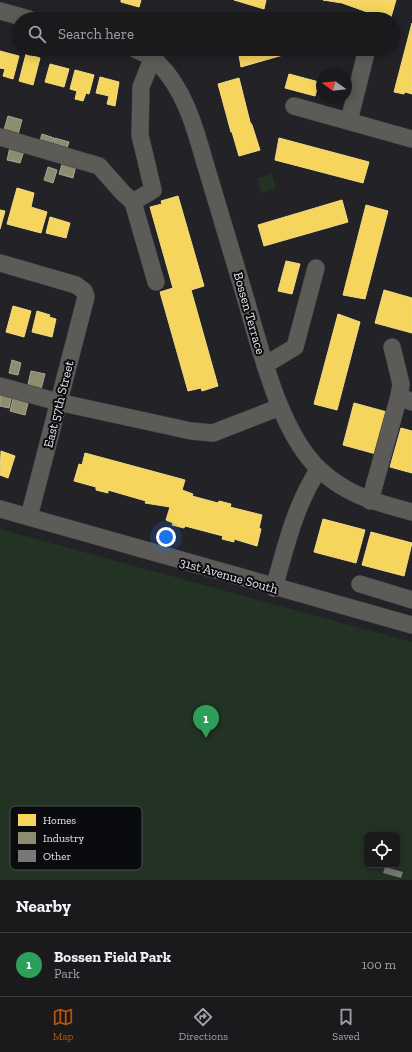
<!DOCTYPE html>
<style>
body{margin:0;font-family:"Zilla Slab",serif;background:#232326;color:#f1f3f6}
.controls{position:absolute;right:12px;bottom:12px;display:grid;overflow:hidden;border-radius:6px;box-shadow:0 2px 10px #0003}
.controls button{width:36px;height:36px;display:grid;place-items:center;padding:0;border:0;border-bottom:1px solid #38383b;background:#1a1a1d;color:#f1f3f6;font:20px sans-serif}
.compass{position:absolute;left:316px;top:68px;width:36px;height:36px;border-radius:50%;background:#1a1a1d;box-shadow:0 2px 10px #0003;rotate:285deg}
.you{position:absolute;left:166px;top:537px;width:14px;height:14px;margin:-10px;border:3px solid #fff;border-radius:50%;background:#1a73e8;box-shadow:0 0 0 6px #1a73e833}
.badge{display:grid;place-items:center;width:26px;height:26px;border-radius:50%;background:#b45309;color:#fff;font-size:13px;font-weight:700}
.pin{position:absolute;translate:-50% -33px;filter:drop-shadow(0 1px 2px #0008)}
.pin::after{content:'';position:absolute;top:21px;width:14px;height:12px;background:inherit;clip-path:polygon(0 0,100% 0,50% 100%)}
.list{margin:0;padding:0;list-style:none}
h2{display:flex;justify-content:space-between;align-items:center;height:52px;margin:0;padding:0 16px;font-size:17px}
h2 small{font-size:13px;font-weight:400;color:#9fa1a4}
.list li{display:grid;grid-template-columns:26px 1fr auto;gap:12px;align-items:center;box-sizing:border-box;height:64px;padding:0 16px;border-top:1px solid #38383b}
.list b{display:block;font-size:15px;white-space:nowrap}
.list p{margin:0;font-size:13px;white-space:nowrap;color:#9fa1a4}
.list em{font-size:13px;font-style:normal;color:#9fa1a4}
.icon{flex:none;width:22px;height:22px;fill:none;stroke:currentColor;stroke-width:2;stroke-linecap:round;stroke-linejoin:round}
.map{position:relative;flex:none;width:412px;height:880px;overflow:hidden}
.search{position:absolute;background:#1a1a1d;box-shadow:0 2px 10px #0003;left:12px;right:12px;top:12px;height:44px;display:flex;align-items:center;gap:10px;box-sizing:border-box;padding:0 14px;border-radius:22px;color:#9fa1a4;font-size:15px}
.sheet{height:116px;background:#1a1a1d}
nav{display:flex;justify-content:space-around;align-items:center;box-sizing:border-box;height:56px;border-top:1px solid #38383b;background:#1a1a1d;font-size:11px;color:#9fa1a4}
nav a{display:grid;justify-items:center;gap:2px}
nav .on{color:#b45309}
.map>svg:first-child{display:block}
</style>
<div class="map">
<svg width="412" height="880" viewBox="0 0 412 880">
<rect width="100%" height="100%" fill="#222227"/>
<g fill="#223223" fill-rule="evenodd">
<polygon points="272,174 276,188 261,193 257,178"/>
<path d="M0,529L412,642V880H0ZM367,835H397V865H367Z"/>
</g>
<g fill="#f6d55c" stroke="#f1da87">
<polygon points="121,0 141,0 139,7 121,2"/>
<polygon points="234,0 266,0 264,9"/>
<polygon points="323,0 396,0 391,17 370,13 342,3"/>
<polygon points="412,23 412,94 405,92 404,94 394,92"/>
<polygon points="238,49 304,49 241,67"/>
<polygon points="0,51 19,56 13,79 3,76 5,69 0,68"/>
<polygon points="26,54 40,58 33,85 19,81"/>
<polygon points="50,64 69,69 64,87 45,82"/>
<polygon points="75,70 94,75 89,94 86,93 83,101 75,99 77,91 70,89"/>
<polygon points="289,74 319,82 315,96 285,88"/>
<polygon points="100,77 119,82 115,106 107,104 109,96 96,93"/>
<polygon points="239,78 250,122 252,125 260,150 239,156 232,132 231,132 218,84"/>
<polygon points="279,138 369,162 363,183 275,160"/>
<polygon points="17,188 34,193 31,207 47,212 41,233 7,224"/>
<polygon points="178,196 204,286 191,290 218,386 202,391 201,388 188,391 160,292 173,288 150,207 162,204 161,201"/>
<polygon points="342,200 348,222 264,246 258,225"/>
<polygon points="366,205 388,211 365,299 343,295"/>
<polygon points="0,210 5,211 0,229"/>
<polygon points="50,217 70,223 66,238 46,233"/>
<polygon points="286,261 300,264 292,294 278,291"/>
<polygon points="384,290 412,298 412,333 375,323"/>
<polygon points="13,306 31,311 24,337 6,332"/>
<polygon points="37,311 50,315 49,317 56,319 52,337 32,332"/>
<polygon points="338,314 360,322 337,410 314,404"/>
<polygon points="354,403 387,412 376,454 343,445"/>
<polygon points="401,428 412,431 412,473 390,467"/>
<polygon points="1,451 15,456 8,478 0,475"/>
<polygon points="85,453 185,480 182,490 193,494 192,496 218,503 219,501 231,504 230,507 262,515 259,528 261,529 257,546 234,539 234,542 222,539 223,536 185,526 184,528 172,525 173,523 166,520 170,507 145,503 146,501 108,490 108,493 96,490 96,487 74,481 79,464 82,465"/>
<polygon points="323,519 365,530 356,563 314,552"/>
<polygon points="371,532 412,543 404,576 362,565"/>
</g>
<g fill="#8c8c6e" stroke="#a7a794">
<polygon points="8,116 22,120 18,134 4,130"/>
<polygon points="42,134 54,138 51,147 39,144"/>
<polygon points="55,138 69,142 66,151 53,147"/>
<polygon points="10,147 24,151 20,163 7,160"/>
<polygon points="63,161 76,165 73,178 59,174"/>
<polygon points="48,167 57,170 53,183 44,180"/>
<polygon points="12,360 21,363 18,375 9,373"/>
<polygon points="31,371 45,374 40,393 27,389"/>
<polygon points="0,392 12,395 9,408 0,406"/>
<polygon points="14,395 29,399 25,415 10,411"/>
</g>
<polygon fill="#797878" points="385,867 403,872 401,878 383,873"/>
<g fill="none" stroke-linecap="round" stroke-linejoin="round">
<defs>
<g id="minor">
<polyline points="0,11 29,19"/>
<path d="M135,49C143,53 152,57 158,63C185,90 195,128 205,163C219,209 232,254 246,300C261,351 280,433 320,470C348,496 376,502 412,512"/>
<polyline points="152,59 141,87 140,135 153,190 133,202 156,282"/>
<polyline points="294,106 412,139"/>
<polyline points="349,121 367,49"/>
<polyline points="0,137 99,166 123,193 133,202"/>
<polyline points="0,263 76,285 84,291 86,297 29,517"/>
<polyline points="392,347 401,384 399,396"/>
<polyline points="265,365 295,347 316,268"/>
<polyline points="0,386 58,402 191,431 213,433 280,407"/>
<polyline points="370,501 399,396 412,402"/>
<polyline points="0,509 412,625"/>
<polyline points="360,584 412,600"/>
<path d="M274,588C286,546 295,505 319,469"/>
</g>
</defs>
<use href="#minor" stroke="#3e3e42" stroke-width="18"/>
<use href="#minor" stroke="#5d5b57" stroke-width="17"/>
</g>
<g text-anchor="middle" stroke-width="4" stroke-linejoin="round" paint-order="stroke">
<g font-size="13" fill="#e5e6eb" stroke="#0a0b0e">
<text transform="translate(250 313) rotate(74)" y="5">Bossen Terrace</text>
<text transform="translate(58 404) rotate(-76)" y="5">East 57th Street</text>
<text transform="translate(229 575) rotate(16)" y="5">31st Avenue South</text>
</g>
</g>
<rect x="10" y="806" width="132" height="64" rx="6" fill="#0a0b0e" stroke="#4c4d50" stroke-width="1"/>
<rect x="18" y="814" width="18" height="12" fill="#f6d55c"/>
<rect x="18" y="832" width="18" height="12" fill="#8c8c6e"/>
<rect x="18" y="850" width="18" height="12" fill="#797878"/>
<g font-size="11" fill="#e5e6eb">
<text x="43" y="824">Homes</text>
<text x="43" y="842">Industry</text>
<text x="43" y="860">Other</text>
</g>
</svg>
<div class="controls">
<button><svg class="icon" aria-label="locate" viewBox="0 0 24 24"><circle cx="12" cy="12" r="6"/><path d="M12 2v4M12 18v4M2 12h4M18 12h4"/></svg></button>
</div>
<svg class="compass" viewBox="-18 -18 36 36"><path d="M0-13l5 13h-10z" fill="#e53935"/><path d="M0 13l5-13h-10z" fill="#9fa1a4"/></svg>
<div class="you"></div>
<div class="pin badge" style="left:206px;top:738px;background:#2e9e5b">1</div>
<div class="search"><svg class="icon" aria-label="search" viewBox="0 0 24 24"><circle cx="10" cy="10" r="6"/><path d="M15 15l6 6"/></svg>Search here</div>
</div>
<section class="sheet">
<h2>Nearby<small></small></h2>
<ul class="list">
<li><span class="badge" style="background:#2e9e5b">1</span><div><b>Bossen Field Park</b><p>Park</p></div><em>100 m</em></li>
</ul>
</section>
<nav>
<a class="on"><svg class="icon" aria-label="map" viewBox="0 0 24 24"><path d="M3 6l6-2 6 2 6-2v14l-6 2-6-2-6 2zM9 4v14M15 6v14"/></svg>Map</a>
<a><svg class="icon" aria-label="directions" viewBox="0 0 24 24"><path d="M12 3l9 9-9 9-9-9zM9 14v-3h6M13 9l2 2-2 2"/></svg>Directions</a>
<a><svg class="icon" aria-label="saved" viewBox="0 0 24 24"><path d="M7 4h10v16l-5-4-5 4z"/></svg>Saved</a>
</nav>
